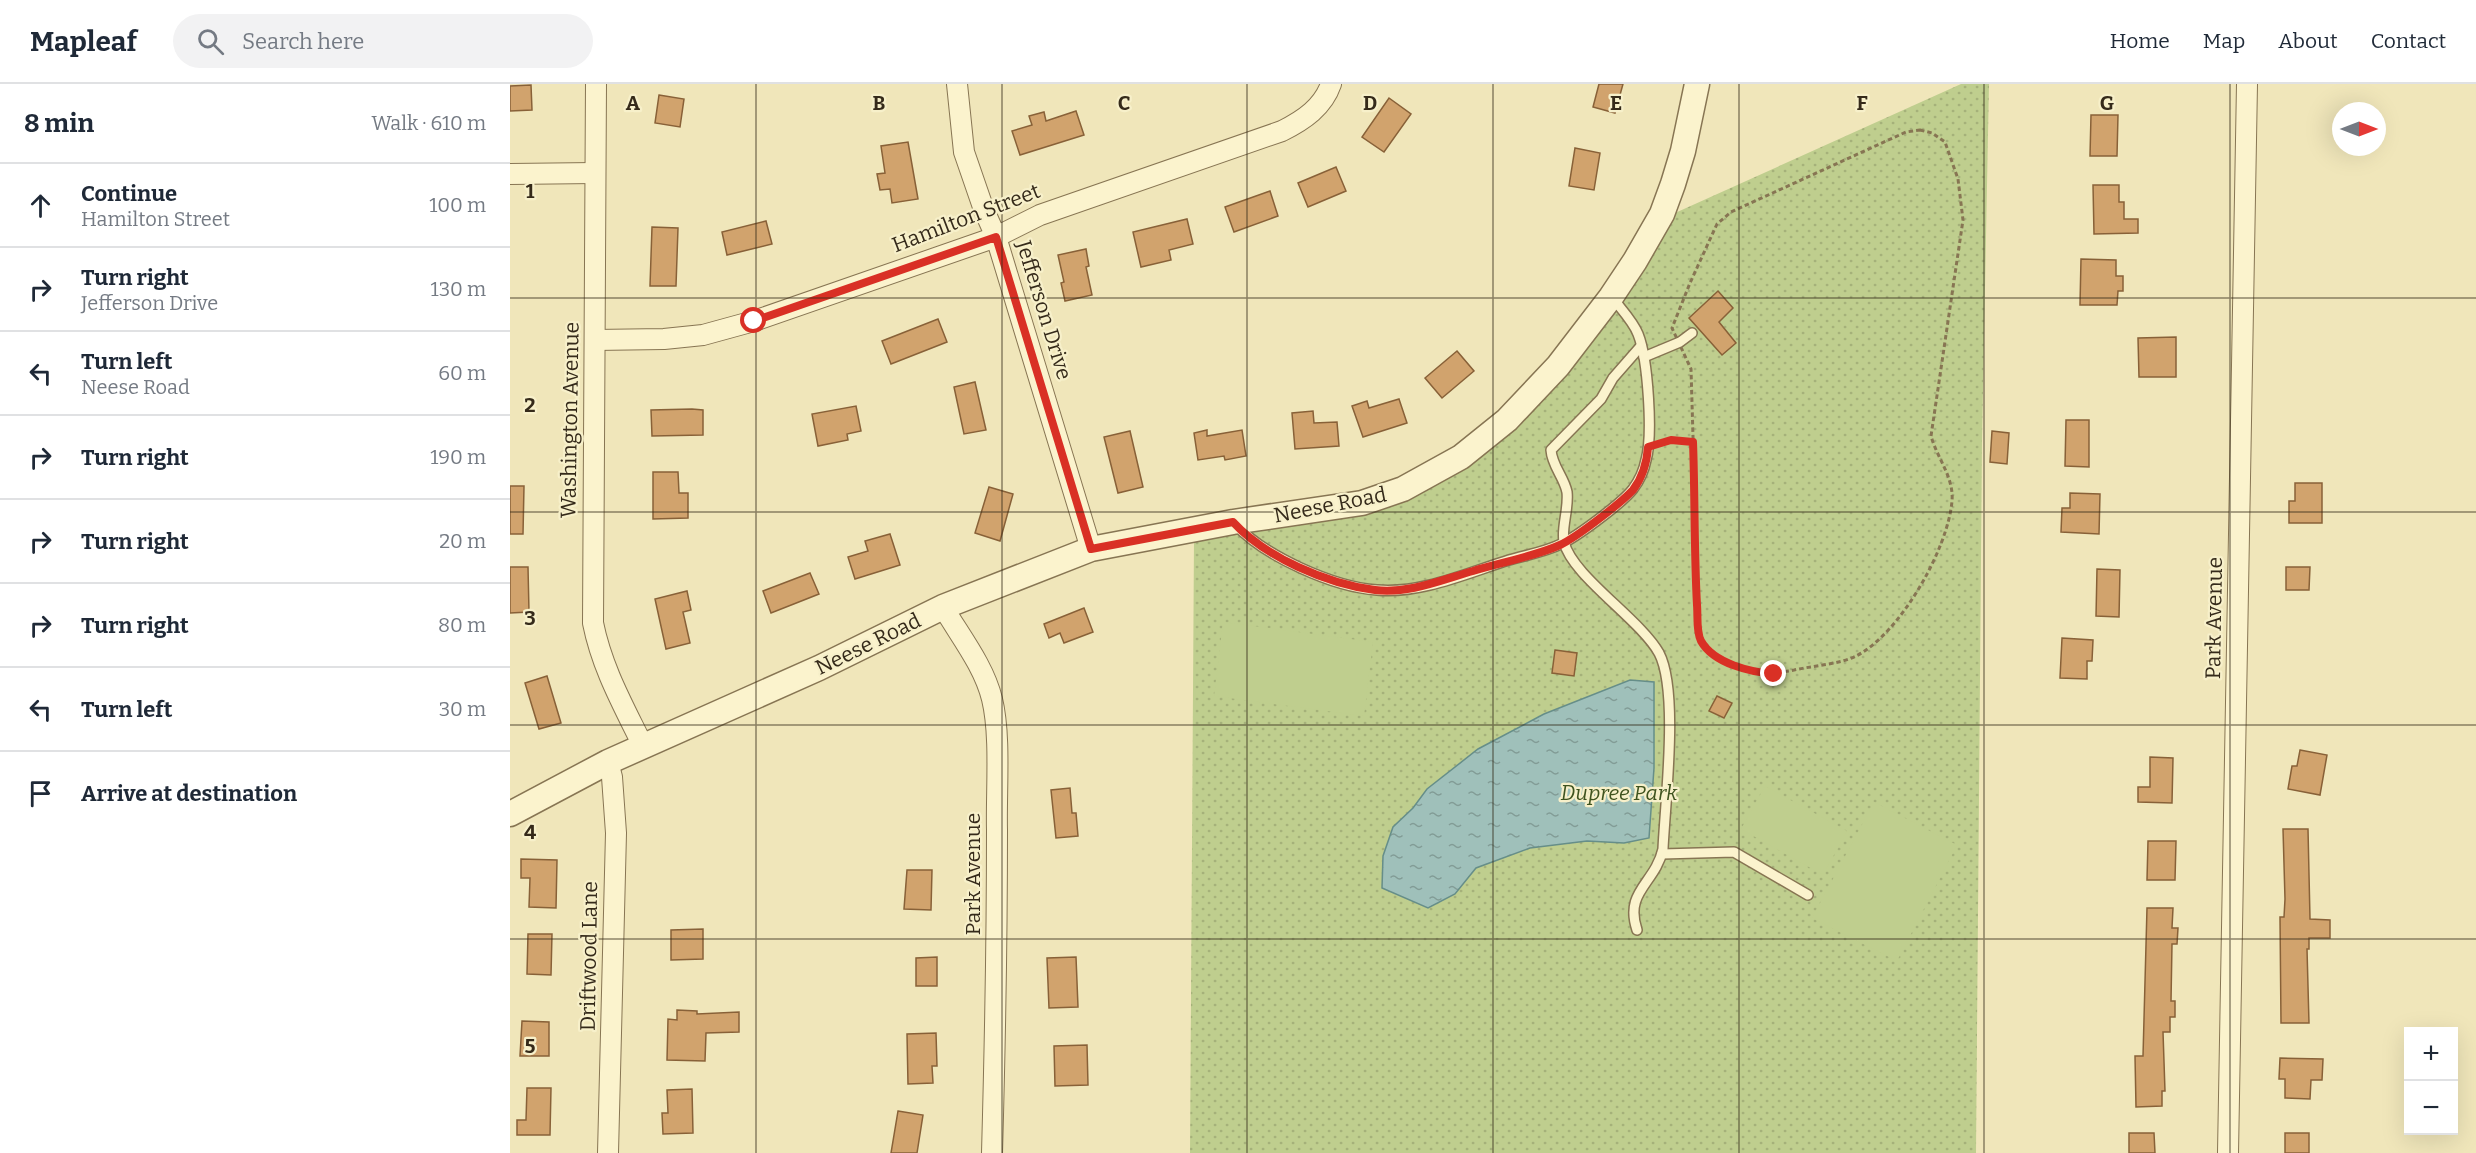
<!DOCTYPE html>
<meta charset="utf-8">
<style>
body{margin:0;font-family:Bitter,serif;background:#f2f2f3;color:#1f2937}
.controls{position:absolute;right:18px;bottom:18px;display:grid;overflow:hidden;border-radius:0px;box-shadow:0 6px 24px #0002}
.controls button{width:54px;height:54px;display:grid;place-items:center;padding:0;border:0;border-bottom:2px solid #e0e1e3;background:#fff;color:#1f2937;font:30px sans-serif}
.compass{position:absolute;left:1822px;top:18px;width:54px;height:54px;border-radius:50%;background:#fff;box-shadow:0 6px 24px #0002;rotate:90deg}
.stop{position:absolute;width:18px;height:18px;margin:-14px;border:4px solid #d93025;border-radius:50%;background:#fff}
.stop.end{background:#d93025;border-color:#fff;box-shadow:0 2px 6px #0008}
.list{margin:0;padding:0;list-style:none}
h2{display:flex;justify-content:space-between;align-items:center;height:78px;margin:0;padding:0 24px;font-size:26px}
h2 small{font-size:20px;font-weight:400;color:#747a83}
.list li{display:grid;grid-template-columns:39px 1fr auto;gap:18px;align-items:center;box-sizing:border-box;height:84px;padding:0 24px;border-top:2px solid #e0e1e3}
.list b{display:block;font-size:22px;white-space:nowrap}
.list p{margin:0;font-size:20px;white-space:nowrap;color:#747a83}
.list em{font-size:20px;font-style:normal;color:#747a83}
.icon{flex:none;width:33px;height:33px;fill:none;stroke:currentColor;stroke-width:2;stroke-linecap:round;stroke-linejoin:round}
.map{position:relative;flex:none;width:1966px;height:1069px;overflow:hidden}
header{display:flex;align-items:center;gap:36px;box-sizing:border-box;height:84px;padding:0 30px;background:#fff;border-bottom:2px solid #e0e1e3}
header strong{font-size:28px}
nav{display:flex;gap:33px;margin-inline-start:auto;font-size:21px}
.search{width:420px;height:54px;background:#f2f2f3;display:flex;align-items:center;gap:15px;box-sizing:border-box;padding:0 21px;border-radius:33px;color:#747a83;font-size:22px}
main{display:flex}
aside{flex:1;background:#fff}
.map>svg:first-child{display:block}
</style>
<header>
<strong>Mapleaf</strong>
<div class="search"><svg class="icon" aria-label="search" viewBox="0 0 24 24"><circle cx="10" cy="10" r="6"/><path d="M15 15l6 6"/></svg>Search here</div>
<nav><a>Home</a><a>Map</a><a>About</a><a>Contact</a></nav>
</header>
<main>
<aside>
<h2>8 min<small>Walk · 610 m</small></h2>
<ul class="list">
<li><svg class="icon" aria-label="ahead" viewBox="0 0 24 24"><path d="M12 20V5M6 11l6-6 6 6"/></svg><div><b>Continue</b><p>Hamilton Street</p></div><em>100 m</em></li>
<li><svg class="icon" aria-label="right" viewBox="0 0 24 24"><path d="M7 20v-9h11M14 6l5 5-5 5"/></svg><div><b>Turn right</b><p>Jefferson Drive</p></div><em>130 m</em></li>
<li><svg class="icon" aria-label="left" viewBox="0 0 24 24"><path d="M17 20v-9H6M10 6l-5 5 5 5"/></svg><div><b>Turn left</b><p>Neese Road</p></div><em>60 m</em></li>
<li><svg class="icon" aria-label="right" viewBox="0 0 24 24"><path d="M7 20v-9h11M14 6l5 5-5 5"/></svg><div><b>Turn right</b></div><em>190 m</em></li>
<li><svg class="icon" aria-label="right" viewBox="0 0 24 24"><path d="M7 20v-9h11M14 6l5 5-5 5"/></svg><div><b>Turn right</b></div><em>20 m</em></li>
<li><svg class="icon" aria-label="right" viewBox="0 0 24 24"><path d="M7 20v-9h11M14 6l5 5-5 5"/></svg><div><b>Turn right</b></div><em>80 m</em></li>
<li><svg class="icon" aria-label="left" viewBox="0 0 24 24"><path d="M17 20v-9H6M10 6l-5 5 5 5"/></svg><div><b>Turn left</b></div><em>30 m</em></li>
<li><svg class="icon" aria-label="arrive" viewBox="0 0 24 24"><path d="M6 21V4h12l-3 4 3 4H6"/></svg><div><b>Arrive at destination</b></div></li>
</ul>
</aside>
<div class="map">
<svg width="1966" height="1069" viewBox="0 0 1966 1069">
<defs>
<pattern id="park-dots" width="8" height="8" patternUnits="userSpaceOnUse" patternTransform="scale(1.5)"><rect width="8" height="8" fill="#bfce8e"/><path d="M2 2h.1M6 6h.1" fill="none" stroke="#a5b17a" stroke-width="1.8" stroke-linecap="round"/></pattern>
<pattern id="water-ripples" width="26" height="14" patternUnits="userSpaceOnUse" patternTransform="scale(1.5)"><rect width="26" height="14" fill="#9fc0ba"/><path d="M2 4q2-2 4 0t4 0M15 11q2-2 4 0t4 0" fill="none" stroke="#829c96"/></pattern>
</defs>
<rect width="100%" height="100%" fill="#f0e6ba"/>
<polygon fill="url(#park-dots)" points="1451,0 1479,0 1472,358 1466,1069 680,1069 684,454 899,414 946,390 981,363 1051,295 1114,214 1165,129"/>
<g fill="#bfce8e">
<polygon points="713,538 863,558 854,632 704,612"/>
<polygon points="1255,702 1337,747 1313,791 1231,745"/>
<polygon points="1364,718 1447,761 1387,877 1302,834"/>
</g>
<polygon fill="url(#water-ripples)" stroke="#668e89" stroke-width="1.5" points="1120,596 1144,598 1144,684 1139,754 1114,759 1077,757 1020,764 966,784 945,810 918,824 872,804 873,772 883,743 903,724 917,705 968,665 1034,630"/>
<g fill="#d1a36d" stroke="#886138" stroke-width="1.5">
<polygon points="1089,0 1113,0 1105,29 1083,23"/>
<polygon points="21,1 22,26 0,27 0,2"/>
<polygon points="149,11 174,15 170,43 145,39"/>
<polygon points="879,14 901,30 874,68 852,53"/>
<polygon points="566,27 574,51 510,71 502,47 522,41 519,32 534,28 536,37"/>
<polygon points="1581,31 1608,31 1607,72 1580,72"/>
<polygon points="398,58 408,115 382,119 380,105 370,106 367,90 375,89 371,62"/>
<polygon points="1065,64 1090,69 1084,106 1059,102"/>
<polygon points="826,83 836,107 798,123 788,99"/>
<polygon points="1583,101 1609,101 1609,118 1614,118 1614,135 1628,135 1628,149 1584,150"/>
<polygon points="760,107 768,132 724,148 715,123"/>
<polygon points="677,135 683,160 659,166 661,176 631,183 623,148"/>
<polygon points="256,137 262,160 217,171 212,148"/>
<polygon points="142,143 168,144 166,202 140,202"/>
<polygon points="576,165 579,182 576,183 582,211 555,217 551,199 554,198 548,171"/>
<polygon points="1571,175 1606,176 1606,192 1613,192 1613,207 1608,207 1607,221 1570,221"/>
<polygon points="1208,207 1223,224 1209,238 1226,259 1212,271 1179,234"/>
<polygon points="428,235 437,258 381,280 372,257"/>
<polygon points="1666,253 1666,293 1629,293 1628,254"/>
<polygon points="947,267 964,287 932,314 915,294"/>
<polygon points="465,298 476,346 454,350 444,303"/>
<polygon points="889,315 897,339 853,353 842,322 857,317 859,324"/>
<polygon points="346,322 351,347 337,350 338,356 308,362 302,330"/>
<polygon points="182,325 193,326 193,351 142,352 141,326"/>
<polygon points="803,327 804,339 827,338 829,362 785,365 782,329"/>
<polygon points="1556,336 1579,336 1579,383 1555,382"/>
<polygon points="697,346 697,352 732,346 736,372 715,376 714,372 688,376 684,349"/>
<polygon points="620,347 633,403 608,409 594,353"/>
<polygon points="1482,347 1499,349 1497,380 1480,378"/>
<polygon points="143,388 168,388 169,409 178,409 178,434 143,435"/>
<polygon points="1785,399 1812,399 1812,439 1779,439 1779,417 1785,417"/>
<polygon points="0,402 14,402 13,450 0,450"/>
<polygon points="479,403 503,410 490,457 465,449"/>
<polygon points="1560,409 1590,410 1589,450 1551,448 1552,424 1560,424"/>
<polygon points="380,450 390,481 345,495 338,473 358,467 355,457"/>
<polygon points="0,483 18,483 19,528 0,529"/>
<polygon points="1776,483 1800,483 1799,506 1776,506"/>
<polygon points="1587,485 1610,486 1609,533 1586,532"/>
<polygon points="300,489 309,510 261,529 253,507"/>
<polygon points="177,507 181,526 173,528 180,559 156,565 145,515"/>
<polygon points="574,524 583,548 554,559 550,549 539,554 534,540"/>
<polygon points="1552,554 1583,556 1582,577 1577,577 1577,595 1550,594"/>
<polygon points="1045,566 1067,569 1064,592 1042,589"/>
<polygon points="37,592 51,639 29,645 15,599"/>
<polygon points="1207,612 1222,619 1214,634 1199,627"/>
<polygon points="1790,666 1817,671 1810,711 1778,705 1782,682 1787,682"/>
<polygon points="1640,673 1663,674 1662,719 1628,718 1628,703 1640,703"/>
<polygon points="560,704 562,729 566,729 568,752 546,754 541,706"/>
<polygon points="1773,745 1798,745 1800,835 1820,836 1820,854 1799,854 1799,865 1797,865 1799,939 1771,939 1770,833 1774,833 1775,815"/>
<polygon points="1638,757 1666,757 1665,796 1637,796"/>
<polygon points="11,775 47,776 46,824 19,823 20,794 11,794"/>
<polygon points="397,786 422,786 421,826 394,825"/>
<polygon points="1637,824 1663,824 1662,844 1668,844 1667,860 1662,860 1661,917 1665,917 1665,933 1660,933 1660,948 1653,948 1655,1007 1652,1007 1652,1022 1626,1023 1625,972 1633,972"/>
<polygon points="193,845 193,875 161,876 161,846"/>
<polygon points="18,850 42,850 41,891 17,890"/>
<polygon points="427,873 427,902 406,902 406,874"/>
<polygon points="566,873 568,923 539,924 537,874"/>
<polygon points="167,926 187,927 187,930 229,928 229,948 196,949 195,977 157,976 158,935 167,936"/>
<polygon points="12,937 39,938 39,972 10,972"/>
<polygon points="426,949 427,982 422,982 423,999 398,1000 397,950"/>
<polygon points="577,961 578,1001 545,1002 544,962"/>
<polygon points="1770,974 1813,975 1812,996 1801,996 1800,1015 1775,1014 1775,995 1769,995"/>
<polygon points="17,1004 41,1004 40,1051 7,1051 7,1036 16,1036"/>
<polygon points="182,1005 183,1049 153,1050 152,1029 158,1029 157,1006"/>
<polygon points="388,1027 413,1031 407,1069 381,1069"/>
<polygon points="1619,1049 1644,1049 1645,1069 1619,1069"/>
<rect x="1775" y="1049" width="24" height="20"/>
</g>
<g fill="none" stroke-linecap="round" stroke-linejoin="round">
<defs>
<g id="service">
<polyline points="1134,273 1170,258 1182,249"/>
<path d="M725,440C754,472 823,503 867,506C911,510 957,489 999,476C1016,471 1035,468 1051,460C1068,452 1112,419 1123,405C1129,397 1134,386 1136,376C1143,351 1138,275 1128,250C1123,237 1110,224 1102,213"/>
<polyline points="1152,770 1224,768 1298,811"/>
<path d="M1127,846C1114,807 1145,800 1153,765C1155,719 1169,607 1149,569C1130,535 1062,492 1054,458C1051,444 1059,425 1057,408C1054,393 1042,382 1041,366L1091,315L1103,294L1131,262"/>
</g>
<g id="minor">
<path d="M86,0L83,539C92,584 113,621 133,662"/>
<polyline points="447,0 454,68 474,126 486,153 581,465"/>
<polyline points="0,90 85,89"/>
<path d="M85,256L154,255L193,251L244,237L486,153L530,131L772,47C794,36 813,23 821,0"/>
<path d="M433,523C450,552 474,582 482,615C491,652 486,707 487,746C487,854 485,961 482,1069"/>
<polyline points="98,678 102,693 106,749 98,1069"/>
<polyline points="1718,1069 1737,0"/>
</g>
<polyline id="tertiary" points="0,730 98,678 309,584 433,523 581,465 723,438 852,419 893,405 951,373 997,336 1048,282 1101,213 1125,177 1152,130 1163,100 1173,67 1187,0"/>
</defs>
<use href="#service" stroke="#877553" stroke-width="12"/>
<use href="#minor" stroke="#877553" stroke-width="22"/>
<use href="#tertiary" stroke="#877553" stroke-width="27"/>
<g stroke="#877553" stroke-width="3" stroke-dasharray="4.5 3" stroke-linecap="butt">
<path d="M1410,46L1422,49L1435,58L1448,95L1453,136L1421,352C1427,374 1444,393 1442,417C1438,465 1390,550 1346,572C1331,580 1301,582 1284,586C1248,593 1212,585 1189,555L1181,285L1162,244L1180,199L1207,140L1221,128L1396,48Z"/>
<polyline points="1150,359 1161,356 1183,358"/>
</g>
<use href="#service" stroke="#fbf3cd" stroke-width="9"/>
<use href="#minor" stroke="#fbf3cd" stroke-width="20"/>
<use href="#tertiary" stroke="#fbf3cd" stroke-width="24"/>
</g>
<g fill="none" stroke-linecap="round" stroke-linejoin="round">
<path stroke="#d93025" stroke-width="8" d="M244,237L486,153L581,465L723,438C755,473 817,500 865,506C899,510 931,496 963,487C989,479 1026,472 1050,461C1067,453 1111,419 1123,406C1132,394 1137,378 1138,363L1161,356L1183,358C1185,412 1184,467 1187,521C1188,531 1186,548 1191,557C1204,580 1241,588 1264,590"/>
</g>
<path fill="none" stroke="#352a1a" stroke-width="1.5" stroke-opacity="0.55" d="M246,0V1069M492,0V1069M737,0V1069M983,0V1069M1229,0V1069M1474,0V1069M1720,0V1069M0,214H1966M0,428H1966M0,641H1966M0,855H1966"/>
<g text-anchor="middle" stroke-width="4.5" stroke-linejoin="round" paint-order="stroke">
<g font-size="21" fill="#352a1a" stroke="#f7f0ca">
<text transform="translate(456 134) rotate(-21)" y="7">Hamilton Street</text>
<text transform="translate(534 226) rotate(73)" y="7">Jefferson Drive</text>
<text transform="translate(60 336) rotate(-89)" y="7">Washington Avenue</text>
<text transform="translate(820 421) rotate(-11)" y="7">Neese Road</text>
<text transform="translate(1704 534) rotate(-89)" y="7">Park Avenue</text>
<text transform="translate(358 560) rotate(-26)" y="7">Neese Road</text>
<text transform="translate(463 790) rotate(-90)" y="7">Park Avenue</text>
<text transform="translate(79 872) rotate(-89)" y="7">Driftwood Lane</text>
</g>
<g font-size="21" font-style="italic" fill="#3f531f" stroke="#f7f0ca">
<text x="1109" y="716">Dupree Park</text>
</g>
</g>
<g font-size="20" text-anchor="middle" font-weight="bold" fill="#352a1a" stroke="#f7f0ca" stroke-width="4.5" stroke-linejoin="round" paint-order="stroke">
<text x="123" y="26">A</text>
<text x="369" y="26">B</text>
<text x="614" y="26">C</text>
<text x="860" y="26">D</text>
<text x="1106" y="26">E</text>
<text x="1352" y="26">F</text>
<text x="1597" y="26">G</text>
<text x="20" y="114">1</text>
<text x="20" y="328">2</text>
<text x="20" y="541">3</text>
<text x="20" y="755">4</text>
<text x="20" y="969">5</text>
</g>
</svg>
<div class="controls">
<button>+</button>
<button>−</button>
</div>
<svg class="compass" viewBox="-18 -18 36 36"><path d="M0-13l5 13h-10z" fill="#e53935"/><path d="M0 13l5-13h-10z" fill="#747a83"/></svg>
<div class="stop" style="left:244px;top:237px"></div>
<div class="stop end" style="left:1264px;top:590px"></div>
</div>
</main>
